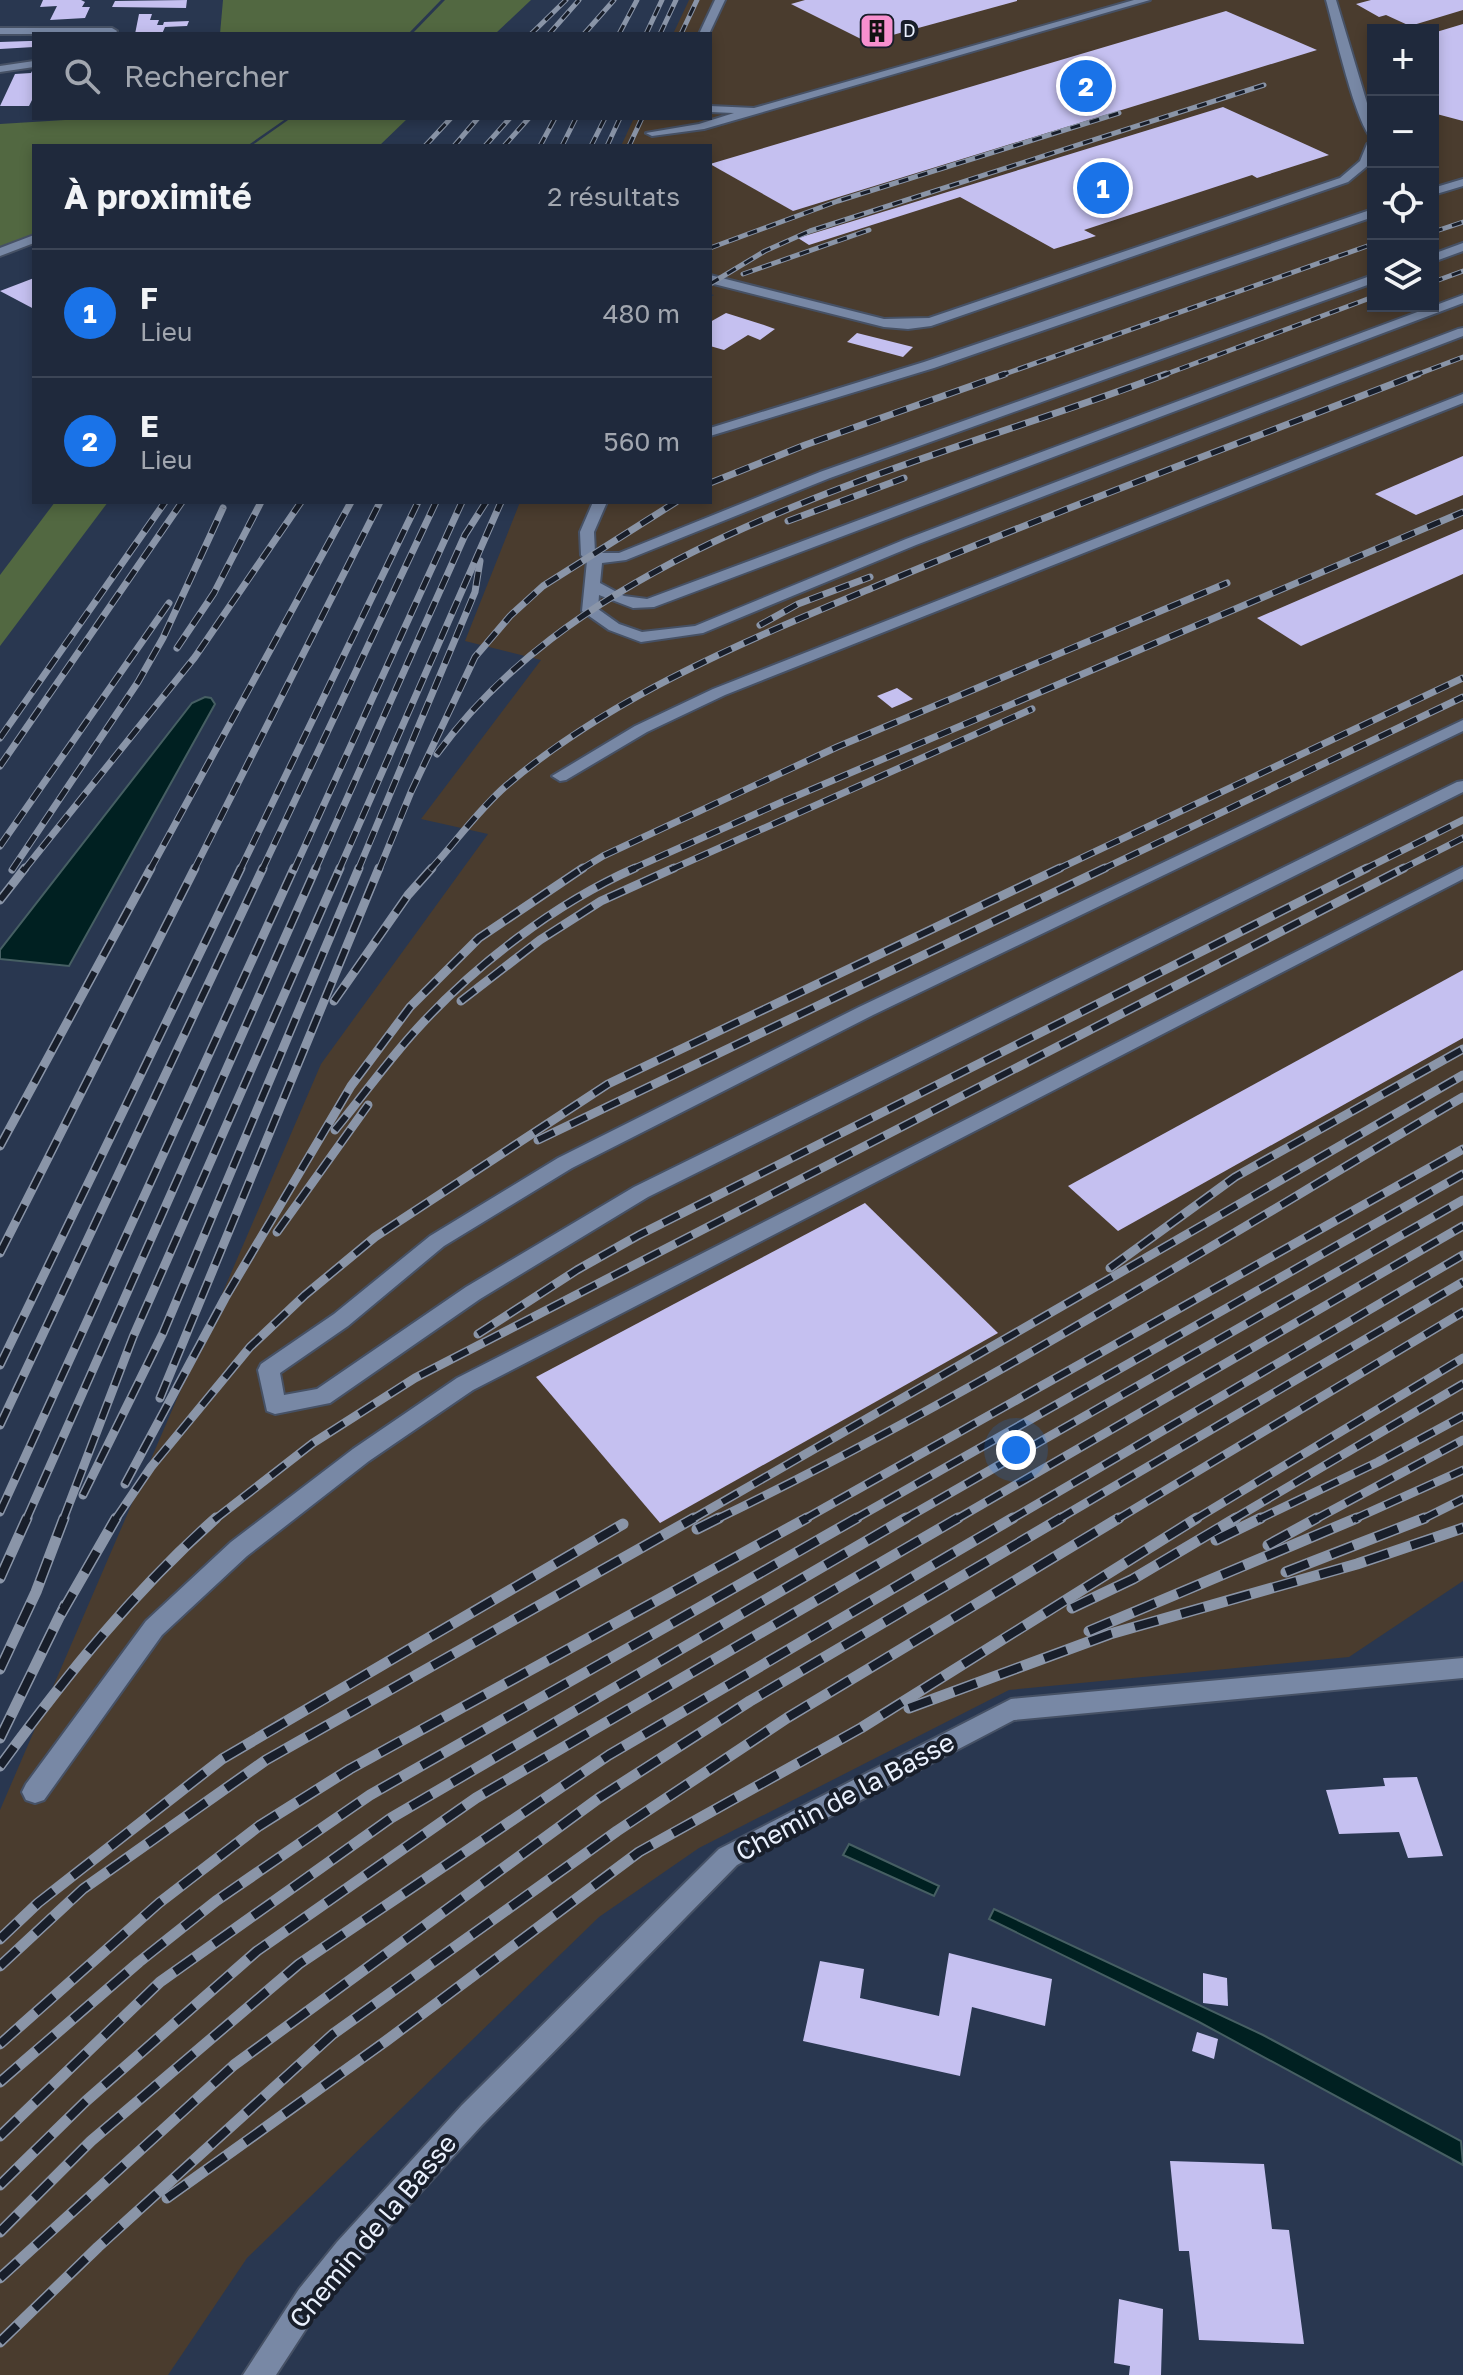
<!DOCTYPE html>
<html lang="fr">
<meta charset="utf-8">
<style>
body{margin:0;font-family:"Golos Text",sans-serif;background:#2c3547;color:#f1f3f6}
.controls{position:absolute;right:24px;top:24px;display:grid;overflow:hidden;border-radius:0px;box-shadow:0 4px 12px #0003}
.controls button{width:72px;height:72px;display:grid;place-items:center;padding:0;border:0;border-bottom:2px solid #3c4556;background:#1f293c;color:#f1f3f6;font:40px sans-serif}
.you{position:absolute;left:1016px;top:1450px;width:28px;height:28px;margin:-20px;border:6px solid #fff;border-radius:50%;background:#1a73e8;box-shadow:0 0 0 12px #1a73e833}
.badge{display:grid;place-items:center;width:52px;height:52px;border-radius:50%;background:#1a73e8;color:#fff;font-size:26px;font-weight:700}
.pin{position:absolute;translate:-50% -50%;border:4px solid #fff;box-shadow:0 2px 8px #0006}
.list{margin:0;padding:0;list-style:none}
h2{display:flex;justify-content:space-between;align-items:center;height:104px;margin:0;padding:0 32px;font-size:34px}
h2 small{font-size:26px;font-weight:400;color:#a1a6af}
.list li{display:grid;grid-template-columns:52px 1fr auto;gap:24px;align-items:center;box-sizing:border-box;height:128px;padding:0 32px;border-top:2px solid #3c4556}
.list b{display:block;font-size:30px;white-space:nowrap}
.list p{margin:0;font-size:26px;white-space:nowrap;color:#a1a6af}
.list em{font-size:26px;font-style:normal;color:#a1a6af}
.icon{flex:none;width:44px;height:44px;fill:none;stroke:currentColor;stroke-width:2;stroke-linecap:round;stroke-linejoin:round}
.map{position:relative;flex:none;width:1463px;height:2375px;overflow:hidden}
.search{position:absolute;background:#1f293c;box-shadow:0 4px 12px #0003;left:32px;top:32px;width:680px;height:88px;display:flex;align-items:center;gap:20px;box-sizing:border-box;padding:0 28px;border-radius:0px;color:#a1a6af;font-size:30px}
.panel{position:absolute;background:#1f293c;box-shadow:0 4px 12px #0003;left:32px;top:144px;width:680px;height:360px;border-radius:0px}
.map>svg:first-child{display:block}
</style>
<div class="map">
<svg width="1463" height="2375" viewBox="0 0 1463 2375">
<rect width="100%" height="100%" fill="#293750"/>
<path fill="#4a3c2e" fill-rule="evenodd" d="M689,0H1463V1581L1349,1657L1009,1690L699,1848L599,1917L247,2258L168,2375H0V1810L321,1064L488,834L421,819L541,660L465,641L520,502H710V297L714,295L710,294V146H621L634,118H710V34H673ZM1373,30H1433V306H1373Z"/>
<g fill="#526841">
<polygon points="223,0 441,0 408,34 220,34"/>
<polygon points="445,0 531,0 495,34 412,34"/>
<polygon points="97,118 287,118 247,146 34,146 34,235 0,248 0,124"/>
<polygon points="291,118 408,118 379,146 251,146"/>
<polygon points="55,502 108,502 0,646 0,575"/>
</g>
<g fill="#002021" stroke="#465f63" stroke-width="2">
<polygon points="205,697 211,698 215,704 69,966 0,959 0,950 192,703"/>
<polygon points="849,1844 939,1886 934,1896 843,1855"/>
<polygon points="994,1909 1263,2035 1461,2141 1463,2165 1199,2022 989,1919"/>
</g>
<g fill="#c5c0f0">
<polygon points="43,0 81,0 85,2 82,7 90,7 85,18 50,20 57,6 40,7"/>
<polygon points="187,0 186,8 112,7 115,1"/>
<polygon points="805,0 1017,0 1017,1 867,42 791,4"/>
<polygon points="1371,0 1463,0 1463,10 1410,26 1386,15 1379,17 1356,4"/>
<polygon points="1226,11 1317,50 793,211 710,164"/>
<polygon points="139,14 152,14 150,20 159,20 157,25 163,25 164,22 189,21 187,26 165,27 162,34 135,34"/>
<polygon points="1463,24 1463,121 1433,113 1437,110 1433,108 1433,33"/>
<polygon points="29,41 34,41 34,47 0,49 0,42"/>
<polygon points="34,67 34,96 29,106 0,106 15,74 31,73"/>
<polygon points="1223,107 1329,155 1257,178 1252,175 1084,230 1096,236 1054,249 960,197 809,245 798,238"/>
<polygon points="34,278 34,309 0,291"/>
<polygon points="726,313 764,325 775,329 760,340 748,335 724,350 710,346 710,322"/>
<polygon points="857,333 913,347 903,357 847,342"/>
<polygon points="1463,456 1463,495 1416,515 1375,494"/>
<polygon points="1463,529 1463,574 1301,646 1257,618"/>
<polygon points="897,688 913,699 892,708 877,696"/>
<polygon points="1463,970 1463,1038 1118,1231 1068,1186"/>
<polygon points="865,1203 998,1333 660,1523 536,1377"/>
<polygon points="1417,1777 1443,1856 1408,1858 1399,1832 1339,1834 1326,1790 1385,1786 1383,1778"/>
<polygon points="949,1953 1052,1979 1045,2026 972,2007 960,2076 803,2041 820,1961 864,1969 860,1998 939,2016"/>
<polygon points="1203,1973 1227,1978 1228,2006 1203,2003"/>
<polygon points="1197,2032 1218,2039 1214,2059 1192,2051"/>
<polygon points="1170,2161 1264,2164 1272,2229 1289,2230 1304,2344 1199,2340 1189,2251 1179,2251"/>
<polygon points="1119,2299 1163,2309 1161,2375 1129,2375 1130,2366 1114,2363"/>
</g>
<g fill="none" stroke-linecap="round" stroke-linejoin="round">
<defs>
<g id="lane">
<polygon points="0,28 112,28 117,31 115,34 0,34"/>
<polygon points="34,61 34,67 0,72 0,66"/>
<polygon points="1463,179 1463,186 1433,195 1433,188"/>
<polygon points="1373,209 1373,217 934,368 710,436 710,428 924,362"/>
<polygon points="1463,243 1463,251 1433,262 1433,254"/>
<polygon points="1373,275 1373,283 830,478 626,560 602,563 600,583 624,596 647,599 1463,295 1463,303 654,607 633,608 599,595 598,609 619,624 642,632 695,626 906,539 1458,329 1463,328 1463,336 916,545 703,633 641,642 609,630 582,611 587,561 581,555 580,532 593,502 607,502 594,532 595,553 619,553 820,472"/>
<polygon points="1463,394 1463,403 725,695 647,732 566,780 560,781 552,776 635,726 713,689"/>
<polygon points="1463,720 1463,731 873,1015 572,1168 444,1246 348,1326 280,1373 284,1395 317,1389 466,1287 634,1187 1457,782 1463,781 1463,792 648,1197 480,1299 330,1403 275,1414 267,1411 258,1370 261,1364 334,1314 430,1236 558,1158 859,1007"/>
<polygon points="1463,867 1463,879 473,1390 369,1461 247,1556 162,1635 44,1800 35,1803 26,1800 22,1792 26,1784 146,1621 231,1542 353,1449 457,1378"/>
</g>
<g id="street">
<polygon points="715,0 725,0 709,34 699,34"/>
<polygon points="1134,0 1150,0 704,129 652,136 646,133 699,124 734,113 710,112 710,106 754,108"/>
<path d="M1326,0H1336L1373,123V139C1357,130 1333,24 1326,0Z"/>
<polygon points="1373,141 1371,163 1348,182 931,326 908,329 884,327 710,283 710,275 884,319 929,318 1340,178 1360,161 1367,144"/>
<polygon points="34,235 34,243 0,256 0,248"/>
<polygon points="1463,1658 1463,1678 1014,1720 737,1865 482,2125 357,2262 319,2309 276,2375 243,2375 299,2289 337,2242 462,2105 719,1849 1011,1699"/>
</g>
</defs>
<use href="#lane" stroke="#465165" stroke-width="4"/>
<use href="#street" stroke="#465165" stroke-width="4"/>
<use href="#lane" fill="#7888a5" fill-rule="evenodd"/>
<use href="#street" fill="#7888a5" fill-rule="evenodd"/>
<defs>
<g id="rail-far3">
<polyline points="531,34 566,0"/>
<polyline points="549,34 579,0"/>
<polyline points="584,34 614,0"/>
<polyline points="619,34 637,0"/>
<polyline points="646,34 662,0"/>
<polyline points="660,34 676,0"/>
<polyline points="681,34 697,0"/>
<polyline points="425,146 451,118"/>
<polyline points="454,146 478,118"/>
<polyline points="485,146 510,118"/>
<polyline points="504,146 529,118"/>
<polyline points="540,146 555,118"/>
<polyline points="562,146 576,118"/>
<polyline points="591,146 605,118"/>
<polyline points="607,146 620,118"/>
<polyline points="629,146 642,118"/>
<polyline points="1433,232 1463,222"/>
<polyline points="710,248 838,201 1119,113"/>
<polyline points="743,274 869,230"/>
<polyline points="1433,282 1463,271"/>
<polyline points="710,284 765,251 810,231 1264,85"/>
<polyline points="999,376 1373,244"/>
<polyline points="1161,376 1373,297"/>
<polyline points="1413,376 1463,357"/>
</g>
<g id="rail-far2">
<polyline points="710,483 805,445 1005,374"/>
<polyline points="788,521 904,478"/>
<polyline points="760,625 798,604 870,577"/>
<polyline points="177,648 214,593 261,502"/>
<polyline points="0,738 165,502"/>
<path d="M437,754C596,535 926,465 1166,374"/>
<polyline points="0,766 182,502"/>
<polyline points="0,846 169,603"/>
<polyline points="12,870 138,682 163,638 223,508"/>
<polyline points="24,870 195,657 301,502"/>
<polyline points="150,870 351,502"/>
<polyline points="194,870 380,502"/>
<polyline points="240,870 418,502"/>
<polyline points="262,870 436,502"/>
<polyline points="294,870 462,502"/>
<polyline points="315,870 465,535 486,502"/>
<polyline points="339,870 501,502"/>
<polyline points="358,870 475,592 480,561"/>
<polyline points="379,870 411,792 475,657 510,616 543,586 676,502"/>
<path d="M430,870C455,843 479,809 507,785C613,695 746,641 872,588C1052,512 1236,445 1418,374"/>
<polyline points="580,870 603,856 837,747 1227,583"/>
<polyline points="630,870 782,802 1463,512"/>
<polyline points="670,870 1032,709"/>
<polyline points="1056,870 1463,678"/>
<polyline points="1101,870 1463,697"/>
<polyline points="1363,870 1463,820"/>
<polyline points="1400,870 1463,838"/>
</g>
<g id="rail-far1">
<polyline points="0,900 25,868"/>
<polyline points="334,1001 408,895 432,868"/>
<polyline points="461,1001 540,940 601,901 674,868"/>
<path d="M335,1130C362,1097 387,1062 416,1030C475,965 554,904 635,868"/>
<polyline points="538,1140 1105,868"/>
<polyline points="0,1146 151,868"/>
<polyline points="277,1232 368,1105"/>
<polyline points="0,1253 195,868"/>
<polyline points="1110,1268 1235,1177 1463,1049"/>
<polyline points="478,1334 577,1270 639,1235 1367,868"/>
<polyline points="0,1365 241,868"/>
<polyline points="160,1398 379,868"/>
<polyline points="0,1425 263,868"/>
<polyline points="125,1484 225,1298 351,1086 410,1007 479,938 583,868"/>
<polyline points="83,1495 163,1333 359,868"/>
<polyline points="0,1512 294,868"/>
<polyline points="26,1520 316,868"/>
<polyline points="63,1520 133,1337 340,868"/>
<polyline points="115,1520 151,1467 250,1347 305,1295 375,1237 608,1084 1060,868"/>
<polyline points="214,1520 313,1443 415,1378 1404,868"/>
<polyline points="691,1520 1463,1075"/>
<path d="M715,1520C973,1396 1216,1242 1463,1097"/>
<polyline points="803,1520 1463,1149"/>
<polyline points="853,1520 1463,1174"/>
<polyline points="903,1520 1463,1200"/>
<polyline points="955,1520 1463,1226"/>
<polyline points="1010,1520 1463,1255"/>
<polyline points="1057,1520 1463,1282"/>
<polyline points="1116,1520 1463,1312"/>
<polyline points="1194,1520 1463,1358"/>
<polyline points="1232,1520 1463,1384"/>
<polyline points="1257,1520 1378,1462 1463,1416"/>
<polyline points="1314,1520 1463,1440"/>
<polyline points="1352,1520 1463,1470"/>
<polyline points="1421,1520 1463,1499"/>
</g>
<g id="rail">
<polyline points="697,1529 719,1518"/>
<polyline points="1216,1540 1261,1518"/>
<polyline points="1268,1545 1317,1518"/>
<polyline points="1286,1572 1425,1518"/>
<polyline points="0,1578 27,1518"/>
<polyline points="1072,1608 1133,1579 1236,1518"/>
<polyline points="61,1614 116,1518"/>
<polyline points="1089,1631 1357,1518"/>
<polyline points="0,1669 36,1592 64,1518"/>
<polyline points="909,1708 1110,1634 1357,1564 1463,1528"/>
<polyline points="0,1738 65,1605"/>
<path d="M0,1766C66,1676 133,1592 216,1518"/>
<polyline points="0,1939 38,1903 222,1759 623,1524"/>
<polyline points="0,1966 83,1889 266,1760 694,1518"/>
<polyline points="0,2044 159,1903 259,1826 350,1769 807,1518"/>
<polyline points="0,2082 139,1962 216,1901 370,1795 857,1518"/>
<polyline points="0,2136 160,1982 391,1818 906,1518"/>
<polyline points="0,2185 86,2101 257,1951 476,1798 958,1518"/>
<polyline points="167,2198 386,2041 639,1852 861,1728 1197,1518"/>
<polyline points="0,2232 91,2141 299,1964 609,1755 1013,1518"/>
<polyline points="0,2278 234,2065 599,1798 750,1701 1061,1518"/>
<polyline points="0,2342 98,2247 333,2034 617,1831 787,1718 1119,1518"/>
</g>
</defs>
<use href="#rail-far3" stroke="#8a95a8" stroke-width="5"/>
<use href="#rail-far2" stroke="#8a95a8" stroke-width="7"/>
<use href="#rail-far1" stroke="#8a95a8" stroke-width="9"/>
<use href="#rail" stroke="#8a95a8" stroke-width="11"/>
<use href="#rail-far3" stroke="#181e2a" stroke-width="3" stroke-dasharray="10" stroke-linecap="butt"/>
<use href="#rail-far2" stroke="#181e2a" stroke-width="5" stroke-dasharray="14" stroke-linecap="butt"/>
<use href="#rail-far1" stroke="#181e2a" stroke-width="6" stroke-dasharray="18" stroke-linecap="butt"/>
<use href="#rail" stroke="#181e2a" stroke-width="8" stroke-dasharray="24" stroke-linecap="butt"/>
</g>
<defs>
<symbol id="building-square" viewBox="-11 -11 22 22"><rect x="-9" y="-9" width="18" height="18" rx="4" fill="#f790ce" stroke="#181e2a"/><path d="M-4-6H4V6H1V3H-1V6H-4ZM-2.5-4.3h1.7v1.8h-1.7ZM.8-4.3h1.7v1.8H.8ZM-2.5-1h1.7V.8h-1.7ZM.8-1h1.7V.8H.8Z" fill="#111"/></symbol>
</defs>
<g fill-rule="evenodd">
<use href="#building-square" x="857" y="11" width="40" height="40"/>
</g>
<g text-anchor="middle" stroke-width="8" stroke-linejoin="round" paint-order="stroke">
<g font-size="18" fill="#eaf1fe" stroke="#181e2a" text-anchor="start">
<text x="903" y="37">D</text>
</g>
<g font-size="26" fill="#eaf1fe" stroke="#181e2a">
<text transform="translate(845 1797) rotate(-28)" y="9">Chemin de la Basse</text>
<text transform="translate(373 2231) rotate(-50)" y="9">Chemin de la Basse</text>
</g>
</g>
</svg>
<div class="controls">
<button>+</button>
<button>−</button>
<button><svg class="icon" aria-label="locate" viewBox="0 0 24 24"><circle cx="12" cy="12" r="6"/><path d="M12 2v4M12 18v4M2 12h4M18 12h4"/></svg></button>
<button><svg class="icon" aria-label="layers" viewBox="0 0 24 24"><path d="M12 4l9 5-9 5-9-5zM3 14l9 5 9-5"/></svg></button>
</div>
<div class="you"></div>
<div class="pin badge" style="left:1103px;top:188px">1</div>
<div class="pin badge" style="left:1086px;top:86px">2</div>
<div class="search"><svg class="icon" aria-label="search" viewBox="0 0 24 24"><circle cx="10" cy="10" r="6"/><path d="M15 15l6 6"/></svg>Rechercher</div>
<section class="panel">
<h2>À proximité<small>2 résultats</small></h2>
<ul class="list">
<li><span class="badge">1</span><div><b>F</b><p>Lieu</p></div><em>480 m</em></li>
<li><span class="badge">2</span><div><b>E</b><p>Lieu</p></div><em>560 m</em></li>
</ul>
</section>
</div>
